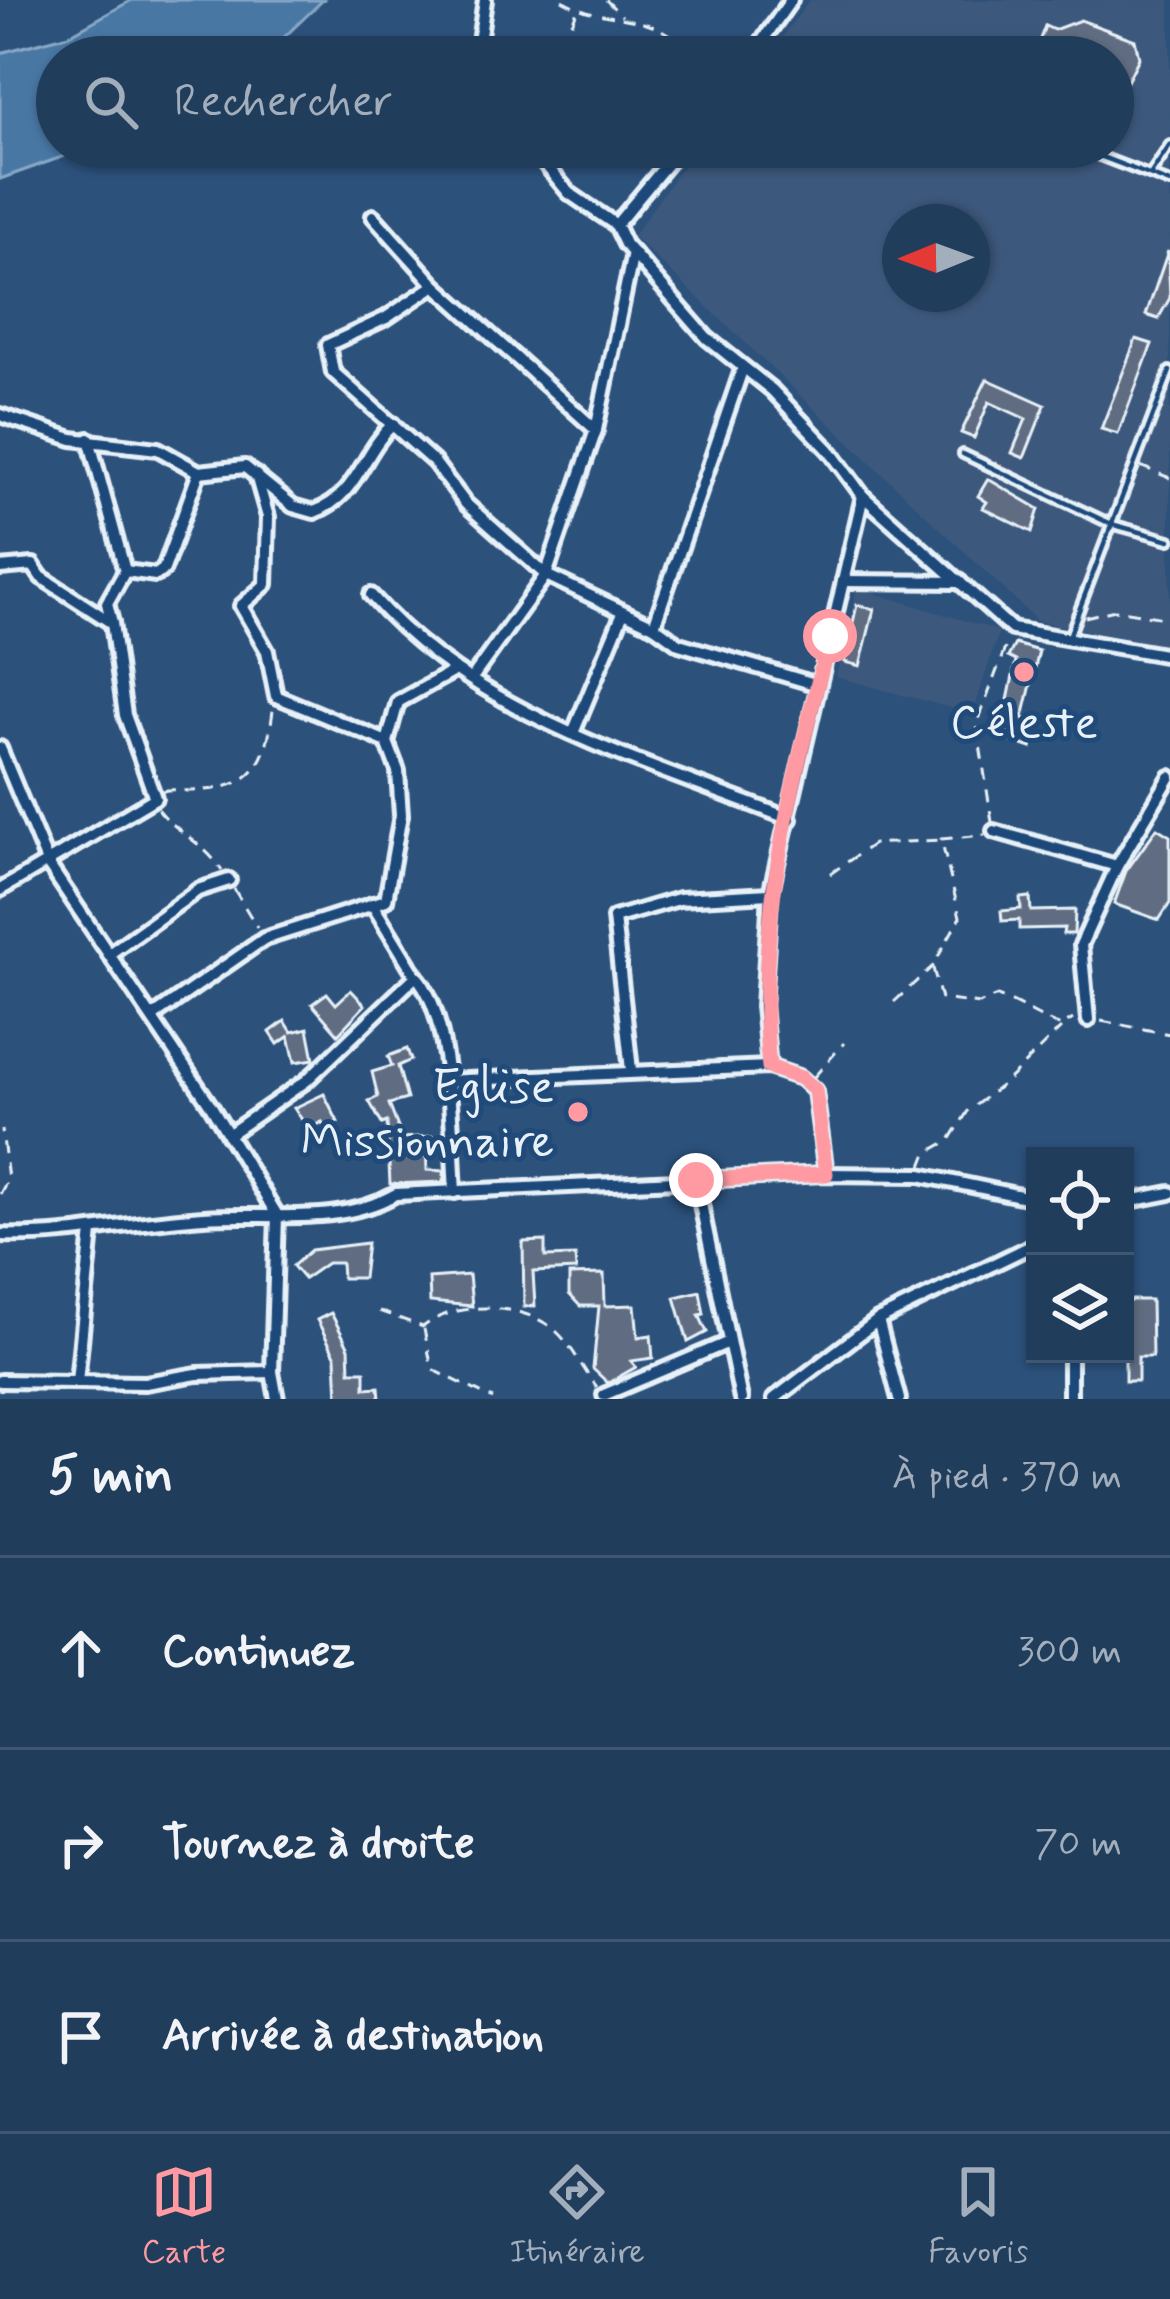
<!DOCTYPE html>
<html lang="fr">
<meta charset="utf-8">
<style>
body{margin:0;font-family:Mynerve,sans-serif;background:#294462;color:#f1f3f6}
.controls{position:absolute;right:36px;bottom:36px;display:grid;overflow:hidden;border-radius:0px;box-shadow:0 3px 9px #0004}
.controls button{width:108px;height:108px;display:grid;place-items:center;padding:0;border:0;border-bottom:3px solid #3e5672;background:#213d5c;color:#f1f3f6;font:60px sans-serif}
.compass{position:absolute;left:882px;top:204px;width:108px;height:108px;border-radius:50%;background:#213d5c;box-shadow:0 3px 9px #0004;rotate:269deg}
.stop{position:absolute;width:36px;height:36px;margin:-27px;border:9px solid #ff9aa2;border-radius:50%;background:#fff}
.stop.end{background:#ff9aa2;border-color:#fff;box-shadow:0 3px 12px #0008}
.list{margin:0;padding:0;list-style:none}
h2{display:flex;justify-content:space-between;align-items:center;height:156px;margin:0;padding:0 48px;font-size:51px}
h2 small{font-size:39px;font-weight:400;color:#a2aebb}
.list li{display:grid;grid-template-columns:78px 1fr auto;gap:36px;align-items:center;box-sizing:border-box;height:192px;padding:0 48px;border-top:3px solid #3e5672}
.list b{display:block;font-size:45px;white-space:nowrap}
.list em{font-size:39px;font-style:normal;color:#a2aebb}
.icon{flex:none;width:66px;height:66px;fill:none;stroke:currentColor;stroke-width:2;stroke-linecap:round;stroke-linejoin:round}
.map{position:relative;flex:none;width:1170px;height:1399px;overflow:hidden}
.search{position:absolute;background:#213d5c;box-shadow:0 3px 9px #0004;left:36px;right:36px;top:36px;height:132px;display:flex;align-items:center;gap:30px;box-sizing:border-box;padding:0 42px;border-radius:66px;color:#a2aebb;font-size:45px}
.sheet{height:732px;background:#213d5c}
nav{display:flex;justify-content:space-around;align-items:center;box-sizing:border-box;height:168px;border-top:3px solid #3e5672;background:#213d5c;font-size:33px;color:#a2aebb}
nav a{display:grid;justify-items:center;gap:6px}
nav .on{color:#ff9aa2}
.map>svg:first-child{display:block}
</style>
<div class="map">
<svg width="1170" height="1399" viewBox="0 0 1170 1399">
<rect width="100%" height="100%" fill="#2c517b"/>
<filter id="ink" filterUnits="userSpaceOnUse"><feTurbulence type="fractalNoise" baseFrequency=".00833" numOctaves="2"/><feDisplacementMap in="SourceGraphic" scale="24" xChannelSelector="R" yChannelSelector="G"/><feConvolveMatrix kernelMatrix="1 2 1 2 8 2 1 2 1" color-interpolation-filters="sRGB"/></filter>
<g filter="url(#ink)">
<g fill="#3c597d" fill-rule="evenodd">
<path d="M810,0H1170V647L1037,621L633,236L696,147H1113V57H767ZM900,222H972V294H900Z"/>
<polygon points="857,588 999,631 973,714 836,677"/>
</g>
<polygon fill="#4877a4" stroke="#88a8c6" stroke-width="3" points="132,0 323,0 279,42 253,57 57,57 57,147 90,147 0,179 0,53 69,35"/>
<g fill="#616c81" stroke="#e8f1f8" stroke-width="3">
<polygon points="1080,20 1135,40 1139,58 1113,109 1113,57 1033,57 1045,26 1054,30"/>
<polygon points="1168,251 1170,298 1158,319 1146,315"/>
<polygon points="1136,339 1152,344 1118,434 1101,429"/>
<polygon points="987,379 1045,405 1024,458 1012,453 1026,419 989,402 974,438 961,433"/>
<polygon points="988,479 1039,509 1032,532 983,508 987,502 978,496"/>
<polygon points="857,605 874,609 860,666 844,662"/>
<polygon points="1015,644 1039,651 1023,718 1036,723 1031,748 1006,739 1011,725 1005,725 1005,715 1016,661 1008,657"/>
<polygon points="1157,828 1170,836 1170,903 1159,920 1114,904 1126,871"/>
<polygon points="1030,897 1031,911 1075,910 1074,934 1063,934 1064,928 1019,929 1019,920 1002,921 1001,911 1021,909 1020,898"/>
<polygon points="351,990 365,1005 338,1034 312,1004 327,993 336,1004"/>
<polygon points="285,1021 292,1032 308,1028 314,1059 295,1062 289,1036 278,1044 270,1032"/>
<polygon points="407,1049 411,1060 398,1066 407,1099 389,1104 402,1138 433,1136 434,1146 426,1146 427,1170 444,1171 444,1182 390,1184 387,1122 382,1124 369,1101 378,1097 372,1072 392,1066 388,1056"/>
<polygon points="324,1094 338,1122 325,1128 322,1122 309,1130 294,1108"/>
<polygon points="545,1241 545,1257 575,1256 576,1270 533,1272 535,1306 524,1307 523,1242"/>
<polygon points="367,1243 363,1278 342,1278 341,1263 327,1263 304,1279 293,1266 311,1250"/>
<polygon points="604,1274 605,1306 635,1305 638,1337 651,1335 653,1358 631,1361 636,1367 608,1383 593,1369 599,1306 580,1306 569,1294 569,1275"/>
<polygon points="469,1275 472,1306 430,1302 429,1278"/>
<polygon points="700,1291 704,1314 699,1315 707,1332 688,1342 675,1297"/>
<polygon points="1132,1300 1151,1300 1152,1357 1138,1357 1138,1381 1125,1381 1125,1304"/>
<polygon points="331,1313 349,1348 350,1371 365,1371 365,1388 379,1387 380,1399 338,1399 336,1357 317,1320"/>
</g>
<g fill="none" stroke-linecap="round" stroke-linejoin="round">
<defs>
<g id="lane">
<polyline points="1076,147 1170,183"/>
<polyline points="1150,175 1170,145"/>
<polyline points="963,454 1111,524 1170,540"/>
<polyline points="1070,634 1170,371"/>
</g>
<g id="street">
<polyline points="477,57 485,0"/>
<polyline points="751,57 791,0"/>
<polyline points="531,147 569,193 616,225 625,244 707,338 772,390 829,450 863,496 1012,629 1170,656"/>
<polyline points="373,216 435,285 596,430"/>
<polyline points="616,225 681,147"/>
<polyline points="435,285 386,318 328,345 333,372 434,462 466,504 546,575 654,626 679,644 818,685"/>
<path d="M0,415L72,439L158,449L199,472L245,467L293,506L314,512C358,496 362,453 393,424"/>
<polyline points="89,439 125,571 107,603 112,623"/>
<polyline points="256,475 268,517 266,584 241,606 267,651 276,696 387,742"/>
<polyline points="0,568 33,565 41,577 112,623 125,715 155,798 0,890"/>
<polyline points="125,571 156,575 164,569 199,472"/>
<polyline points="843,581 960,582"/>
<path d="M371,595C478,717 643,761 790,819"/>
<polyline points="654,626 742,370"/>
<polyline points="472,678 546,575 596,430 633,253"/>
<polyline points="573,733 622,615"/>
<polyline points="0,748 48,864 211,1106 277,1215 272,1372 277,1399"/>
<polyline points="994,831 1117,866"/>
<polyline points="109,954 198,890 229,880"/>
<path d="M416,976C453,1016 451,1135 455,1192"/>
<polyline points="152,1017 264,939 386,900 401,815 398,771 387,742 398,702 454,671"/>
<polyline points="1088,1020 1081,945 1117,866 1170,777"/>
<polyline points="769,1067 763,1006 770,894 863,496"/>
<polyline points="631,1070 614,918 679,899 770,894"/>
<polyline points="444,1081 769,1067 801,1078 815,1091 826,1174"/>
<polyline points="228,1135 306,1081 416,976 372,904"/>
<polyline points="696,1180 741,1399"/>
<polyline points="1125,1202 1170,1193"/>
<path d="M0,1235C69,1238 135,1221 204,1217C269,1212 338,1227 396,1194L826,1174L920,1175L1035,1199"/>
<polyline points="878,1320 899,1399"/>
<polyline points="1070,1354 1070,1399"/>
<polyline points="0,1381 145,1383 197,1374 272,1372"/>
<polyline points="77,1382 92,1231"/>
<polyline points="604,1395 729,1342"/>
<polyline points="774,1399 878,1320 1035,1244"/>
</g>
</defs>
<use href="#lane" stroke="#e8f1f8" stroke-width="14"/>
<use href="#street" stroke="#e8f1f8" stroke-width="20"/>
<g stroke="#e8f1f8" stroke-width="3" stroke-dasharray="12 9" stroke-linecap="butt">
<path d="M562,0C599,21 621,13 657,28C672,34 685,48 698,57"/>
<polyline points="606,0 622,16"/>
<polyline points="564,43 577,11"/>
<polyline points="1140,466 1170,478"/>
<polyline points="1085,617 1115,610 1170,619"/>
<path d="M163,791C173,788 179,791 191,791C251,789 266,768 273,710"/>
<path d="M158,809C180,836 203,841 222,871"/>
<polyline points="992,822 977,725 1008,640"/>
<polyline points="830,874 873,844 940,840"/>
<polyline points="234,889 257,927"/>
<path d="M933,968L941,999L979,1004L997,996C1021,1004 1039,1019 1062,1026L1073,1019"/>
<polyline points="894,1002 933,966 960,917 941,839 985,835"/>
<polyline points="1101,1021 1170,1034"/>
<polyline points="814,1077 844,1043"/>
<polyline points="922,1166 927,1153 950,1140 968,1111 1008,1080 1061,1028"/>
<polyline points="0,1194 8,1179 2,1130"/>
<path d="M379,1311L423,1327C455,1300 525,1302 557,1332C572,1346 583,1370 597,1387"/>
<polyline points="424,1329 432,1369 493,1399"/>
</g>
<use href="#lane" stroke="#1f4a7a" stroke-width="4.5"/>
<use href="#street" stroke="#1f4a7a" stroke-width="10"/>
</g>
</g>
<g fill="none" stroke-linecap="round" stroke-linejoin="round" filter="url(#ink)">
<path stroke="#ff9aa2" stroke-width="15" d="M696,1180L826,1174L815,1090L801,1078L769,1067C754,922 794,776 830,636"/>
</g>
<g fill="#ff9aa2" stroke="#1f4a7a" stroke-width="4.5">
<circle cx="1024" cy="672" r="12"/>
<circle cx="578" cy="1112" r="12"/>
</g>
<g text-anchor="middle" stroke-width="10" stroke-linejoin="round" paint-order="stroke">
<g font-size="48" fill="#e8f1f8" stroke="#1f4a7a">
<text x="1024" y="737">Céleste</text>
<text x="554" y="1101" text-anchor="end">Eglise<tspan x="554" dy="55">Missionnaire</tspan></text>
</g>
</g>
</svg>
<div class="controls">
<button><svg class="icon" aria-label="locate" viewBox="0 0 24 24"><circle cx="12" cy="12" r="6"/><path d="M12 2v4M12 18v4M2 12h4M18 12h4"/></svg></button>
<button><svg class="icon" aria-label="layers" viewBox="0 0 24 24"><path d="M12 4l9 5-9 5-9-5zM3 14l9 5 9-5"/></svg></button>
</div>
<svg class="compass" viewBox="-18 -18 36 36"><path d="M0-13l5 13h-10z" fill="#e53935"/><path d="M0 13l5-13h-10z" fill="#a2aebb"/></svg>
<div class="stop" style="left:830px;top:636px"></div>
<div class="stop end" style="left:696px;top:1180px"></div>
<div class="search"><svg class="icon" aria-label="search" viewBox="0 0 24 24"><circle cx="10" cy="10" r="6"/><path d="M15 15l6 6"/></svg>Rechercher</div>
</div>
<section class="sheet">
<h2>5 min<small>À pied · 370 m</small></h2>
<ul class="list">
<li><svg class="icon" aria-label="ahead" viewBox="0 0 24 24"><path d="M12 20V5M6 11l6-6 6 6"/></svg><div><b>Continuez</b></div><em>300 m</em></li>
<li><svg class="icon" aria-label="right" viewBox="0 0 24 24"><path d="M7 20v-9h11M14 6l5 5-5 5"/></svg><div><b>Tournez à droite</b></div><em>70 m</em></li>
<li><svg class="icon" aria-label="arrive" viewBox="0 0 24 24"><path d="M6 21V4h12l-3 4 3 4H6"/></svg><div><b>Arrivée à destination</b></div></li>
</ul>
</section>
<nav>
<a class="on"><svg class="icon" aria-label="map" viewBox="0 0 24 24"><path d="M3 6l6-2 6 2 6-2v14l-6 2-6-2-6 2zM9 4v14M15 6v14"/></svg>Carte</a>
<a><svg class="icon" aria-label="directions" viewBox="0 0 24 24"><path d="M12 3l9 9-9 9-9-9zM9 14v-3h6M13 9l2 2-2 2"/></svg>Itinéraire</a>
<a><svg class="icon" aria-label="saved" viewBox="0 0 24 24"><path d="M7 4h10v16l-5-4-5 4z"/></svg>Favoris</a>
</nav>
